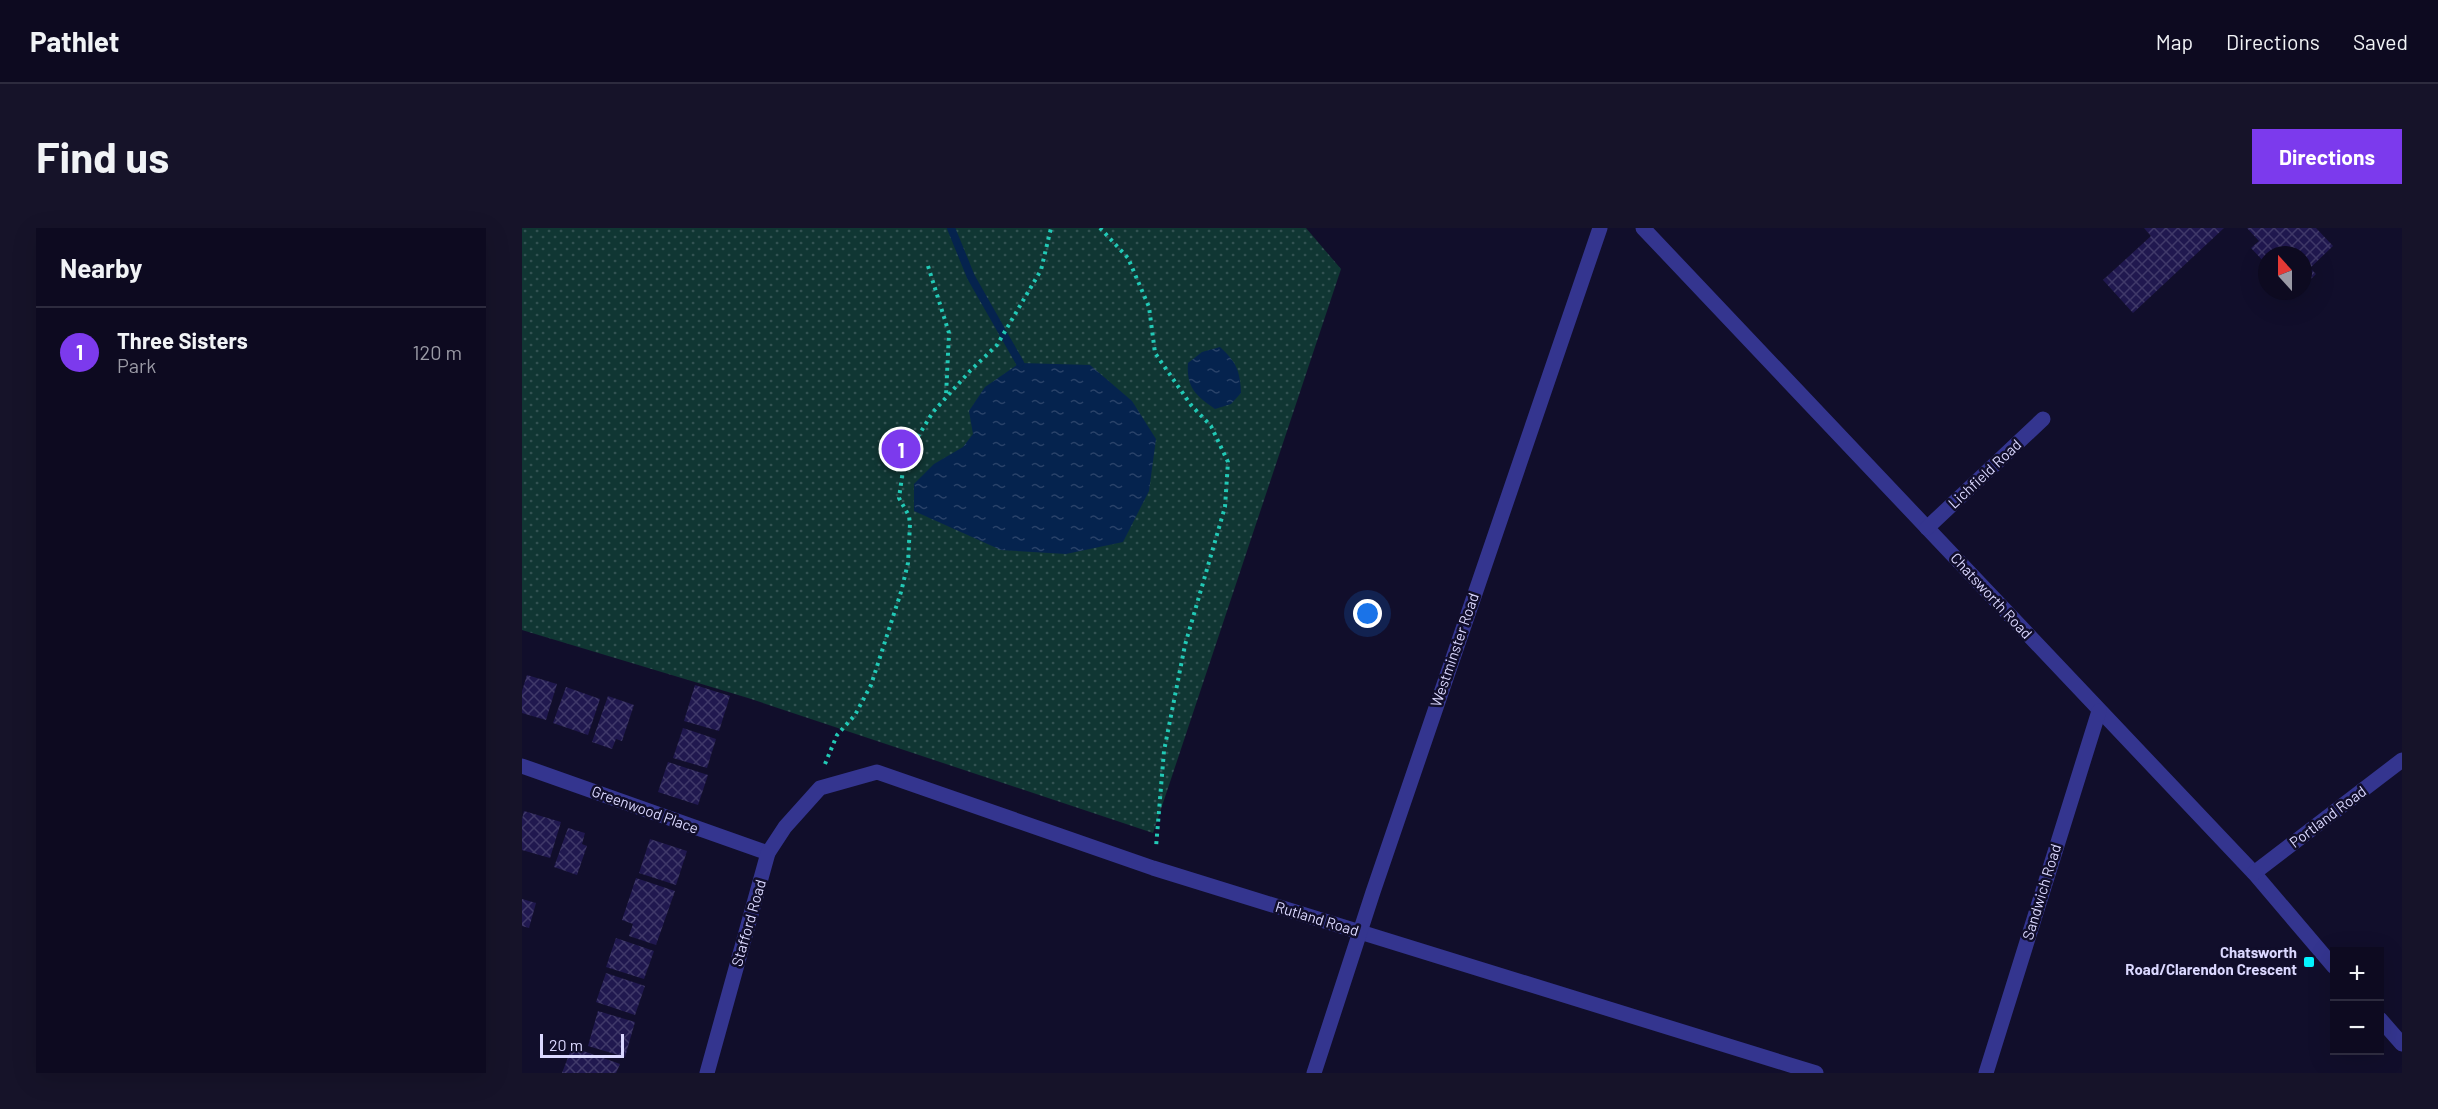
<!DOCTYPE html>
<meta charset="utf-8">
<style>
body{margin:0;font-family:Barlow,sans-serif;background:#161329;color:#f1f3f6}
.controls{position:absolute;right:18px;bottom:18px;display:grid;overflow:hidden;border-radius:0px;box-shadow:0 6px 24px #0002}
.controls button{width:54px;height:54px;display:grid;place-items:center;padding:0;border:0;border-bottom:2px solid #2d2b3e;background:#0d0a20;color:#f1f3f6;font:30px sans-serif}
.compass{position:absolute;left:1736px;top:18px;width:54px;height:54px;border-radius:50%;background:#0d0a20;box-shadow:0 6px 24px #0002;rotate:339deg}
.scale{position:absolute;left:18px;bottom:15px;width:84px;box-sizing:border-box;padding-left:6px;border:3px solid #dbd8ff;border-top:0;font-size:16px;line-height:21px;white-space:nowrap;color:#dbd8ff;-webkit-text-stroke:4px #110e2b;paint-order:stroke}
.you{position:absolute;left:846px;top:386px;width:21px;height:21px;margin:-15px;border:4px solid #fff;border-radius:50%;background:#1a73e8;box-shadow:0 0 0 9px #1a73e833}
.badge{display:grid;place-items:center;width:39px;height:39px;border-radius:50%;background:#7c3aed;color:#fff;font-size:20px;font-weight:700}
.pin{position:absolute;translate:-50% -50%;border:3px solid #fff;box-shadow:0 2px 6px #0006}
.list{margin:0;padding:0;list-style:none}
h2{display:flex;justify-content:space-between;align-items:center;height:78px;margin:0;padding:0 24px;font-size:26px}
h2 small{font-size:20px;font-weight:400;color:#9a9aa5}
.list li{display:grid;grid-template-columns:39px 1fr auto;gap:18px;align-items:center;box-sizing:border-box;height:90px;padding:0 24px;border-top:2px solid #2d2b3e}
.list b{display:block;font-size:22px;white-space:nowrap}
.list p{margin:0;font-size:20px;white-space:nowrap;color:#9a9aa5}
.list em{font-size:20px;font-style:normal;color:#9a9aa5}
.map{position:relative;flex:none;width:1880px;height:845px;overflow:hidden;border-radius:0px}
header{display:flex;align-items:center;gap:36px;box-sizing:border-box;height:84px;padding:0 30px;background:#0d0a20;border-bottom:2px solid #2d2b3e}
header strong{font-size:28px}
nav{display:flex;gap:33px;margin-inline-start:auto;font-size:21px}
.intro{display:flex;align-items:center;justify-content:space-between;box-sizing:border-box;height:144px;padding:0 36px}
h1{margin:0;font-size:42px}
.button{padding:15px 27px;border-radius:0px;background:#7c3aed;color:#fff;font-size:21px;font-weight:700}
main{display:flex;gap:36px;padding:0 36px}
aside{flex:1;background:#0d0a20;border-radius:0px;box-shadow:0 6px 24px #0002}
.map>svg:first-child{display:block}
</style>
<header>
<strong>Pathlet</strong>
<nav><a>Map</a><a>Directions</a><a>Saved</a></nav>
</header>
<div class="intro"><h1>Find us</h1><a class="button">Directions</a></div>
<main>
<aside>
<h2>Nearby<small></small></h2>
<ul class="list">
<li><span class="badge">1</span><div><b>Three Sisters</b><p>Park</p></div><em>120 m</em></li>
</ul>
</aside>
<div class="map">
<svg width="1880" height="845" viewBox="0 0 1880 845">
<defs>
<pattern id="park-dots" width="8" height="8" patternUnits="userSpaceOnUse" patternTransform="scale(1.5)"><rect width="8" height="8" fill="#103633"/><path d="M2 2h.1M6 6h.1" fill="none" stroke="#325252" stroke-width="1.8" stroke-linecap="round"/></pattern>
<pattern id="water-ripples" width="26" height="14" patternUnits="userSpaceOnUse" patternTransform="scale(1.5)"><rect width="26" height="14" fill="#05234e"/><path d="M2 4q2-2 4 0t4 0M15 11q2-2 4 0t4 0" fill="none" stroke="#294269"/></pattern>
<pattern id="building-cross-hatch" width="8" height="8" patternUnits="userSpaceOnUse" patternTransform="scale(1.5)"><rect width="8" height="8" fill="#20184f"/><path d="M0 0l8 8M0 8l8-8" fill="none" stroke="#403969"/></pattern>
</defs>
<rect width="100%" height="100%" fill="#110e2b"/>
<polygon fill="url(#park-dots)" points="0,0 784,0 819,41 631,605 226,470 0,402"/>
<g fill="url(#water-ripples)">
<path d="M698,119C714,134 718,142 719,165L709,176L693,181C674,168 664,159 666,135L680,124Z"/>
<polygon points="498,135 568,137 610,173 634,211 627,263 601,314 544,326 479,322 392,283 392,256 412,236 441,219 451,206 447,183 463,159"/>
</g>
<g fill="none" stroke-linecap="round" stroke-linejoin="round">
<polyline stroke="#05234e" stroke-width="8" points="429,0 449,49 498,135"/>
</g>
<g fill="url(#building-cross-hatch)">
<polygon points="1622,0 1702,0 1611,85 1581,52 1629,8"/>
<polygon points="1725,0 1794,0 1811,18 1788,40 1794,46 1781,59 1781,27 1745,27 1745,37 1729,20 1737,13"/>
<polygon points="5,447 35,456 24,492 0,485 0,463"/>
<polygon points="173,457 208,468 197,503 162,493"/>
<polygon points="44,459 78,471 66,507 31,495"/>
<polygon points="86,468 112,477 100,513 94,511 90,521 70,514"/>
<polygon points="161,500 194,511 185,540 151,530"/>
<polygon points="146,534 186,547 176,577 136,564"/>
<polygon points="2,583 39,594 28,630 0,622 0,591"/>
<polygon points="46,600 63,605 60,616 65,618 55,647 32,639"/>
<polygon points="128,611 165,623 154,657 117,645"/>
<polygon points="114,650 153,663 134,717 107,708 111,696 100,692"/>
<polygon points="0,671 14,675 7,700 0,698"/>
<polygon points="94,710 132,723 122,751 84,739"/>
<polygon points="84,745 123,758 113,787 74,774"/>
<polygon points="76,783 113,794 103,829 66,818"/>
<polygon points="50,819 98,836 94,845 40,845"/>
</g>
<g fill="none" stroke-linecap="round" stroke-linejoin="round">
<g stroke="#22c9b6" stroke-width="4" stroke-dasharray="3 4.5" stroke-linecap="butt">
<polyline points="578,0 606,30 627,79 633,125 669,177 689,198 706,234 703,279 663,417 642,523 634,619"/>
<polyline points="406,38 427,105 424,168"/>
<polyline points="303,536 315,507 333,487 349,457 379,364 386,335 388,296 387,288 377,270 382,235 387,223 411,184 448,143 475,117 519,42 529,0"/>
</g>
<g stroke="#34358f" stroke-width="15">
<polyline points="1121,0 1732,645 1812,739"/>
<polyline points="1405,300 1521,191"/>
<polyline points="0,538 246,625"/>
<polyline points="1732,645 1880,532"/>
<polyline points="1858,791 1880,816"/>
<polyline points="185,845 246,625 263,599 298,560 355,544 631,640 1294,845"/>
<polyline points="792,845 851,664 1078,0"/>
<polyline points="1464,845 1577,483"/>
</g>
</g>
<rect fill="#04f4ff" stroke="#110e2b" stroke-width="2" x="1781" y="728" width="12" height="12" rx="3"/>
<g text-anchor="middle" stroke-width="5" stroke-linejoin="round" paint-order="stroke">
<g font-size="15" fill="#dbd8ff" stroke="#110e2b">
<text transform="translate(1463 246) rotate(-43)" y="5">Lichfield Road</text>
<text transform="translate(1469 368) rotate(47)" y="5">Chatsworth Road</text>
<text transform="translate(933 422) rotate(-71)" y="5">Westminster Road</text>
<text transform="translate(123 582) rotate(20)" y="5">Greenwood Place</text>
<text transform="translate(1806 589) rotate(-37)" y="5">Portland Road</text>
<text transform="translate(1520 664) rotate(-73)" y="5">Sandwich Road</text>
<text transform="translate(795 691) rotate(17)" y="5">Rutland Road</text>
<text transform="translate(227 695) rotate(-74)" y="5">Stafford Road</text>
</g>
<g font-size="15" font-weight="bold" fill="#dbd8ff" stroke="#110e2b" text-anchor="end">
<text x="1775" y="730">Chatsworth<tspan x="1775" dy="17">Road/Clarendon Crescent</tspan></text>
</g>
</g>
</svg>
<div class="controls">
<button>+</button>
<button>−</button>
</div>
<svg class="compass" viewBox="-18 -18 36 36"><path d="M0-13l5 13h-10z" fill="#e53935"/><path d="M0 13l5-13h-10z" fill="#9a9aa5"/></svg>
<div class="scale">20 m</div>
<div class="you"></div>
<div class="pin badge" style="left:379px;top:221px">1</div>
</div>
</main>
